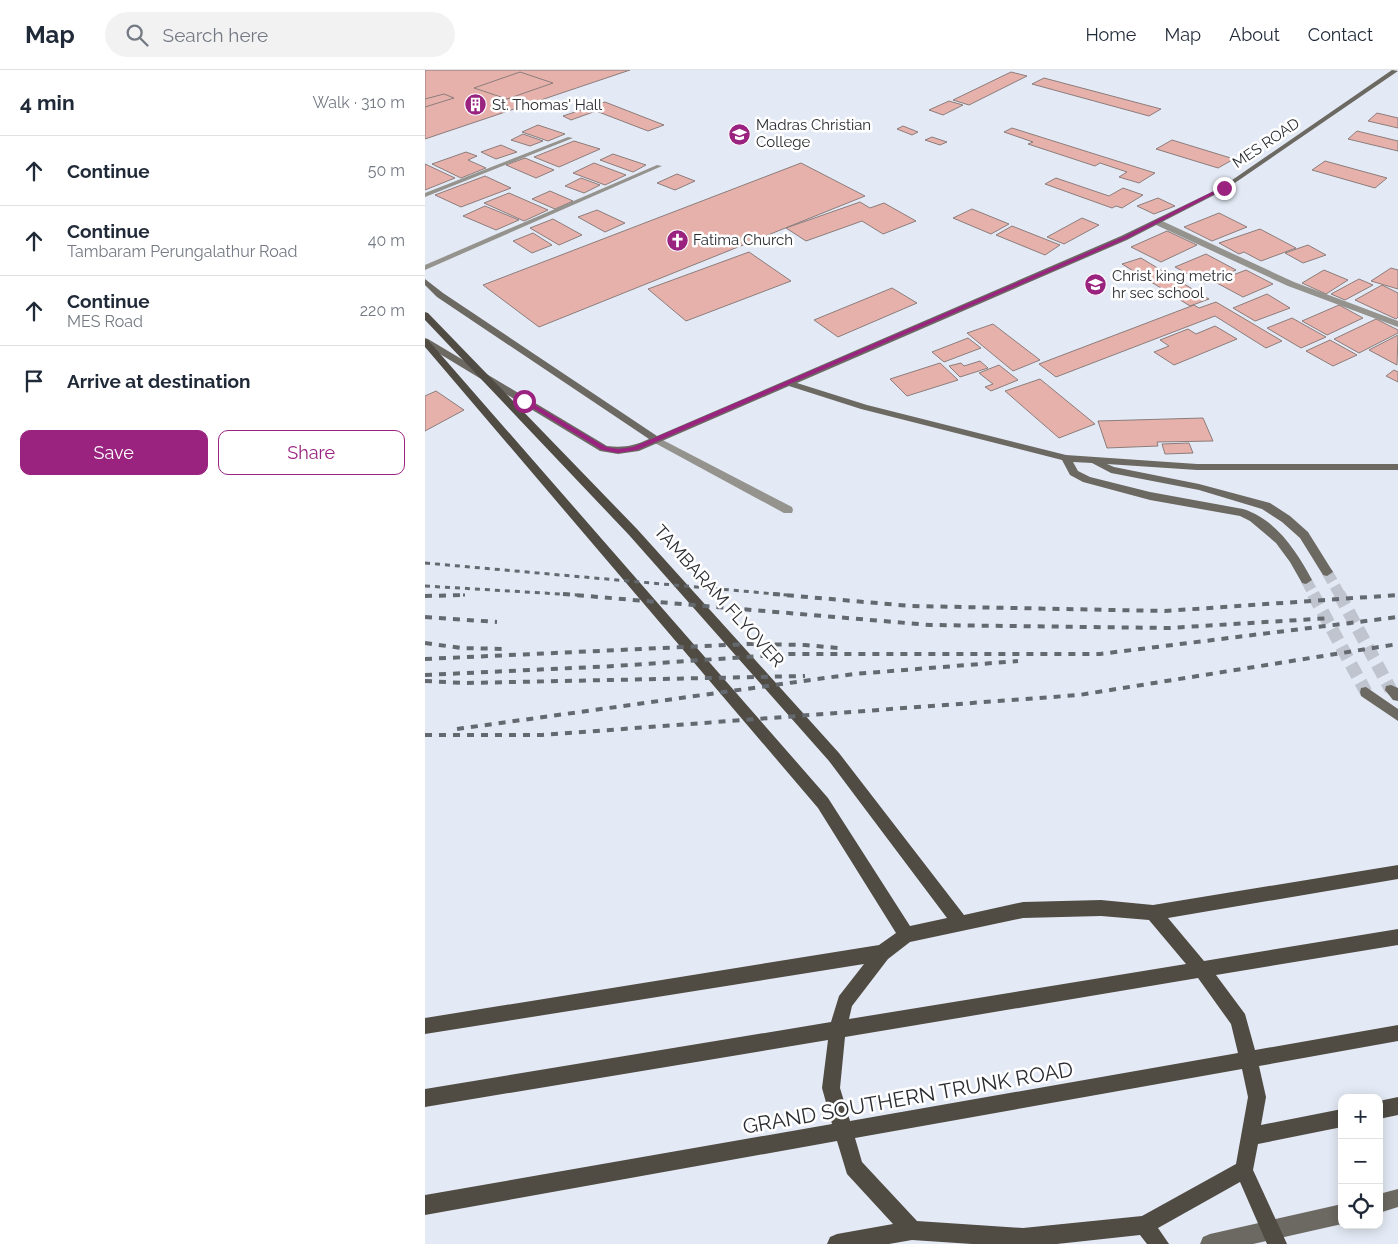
<!DOCTYPE html>
<meta charset="utf-8">
<style>
body{margin:0;font-family:Raleway,sans-serif;background:#f2f2f3;color:#1f2937}
.controls{position:absolute;right:15px;bottom:15px;display:grid;overflow:hidden;border-radius:10px;box-shadow:0 2px 12px #0003}
.controls button{width:45px;height:45px;display:grid;place-items:center;padding:0;border:0;border-bottom:1px solid #e0e1e3;background:#fff;color:#1f2937;font:25px sans-serif}
.stop{position:absolute;width:15px;height:15px;margin:-11px;border:4px solid #99237f;border-radius:50%;background:#fff}
.stop.end{background:#99237f;border-color:#fff;box-shadow:0 1px 5px #0008}
.list{margin:0;padding:0;list-style:none}
h2{display:flex;justify-content:space-between;align-items:center;height:65px;margin:0;padding:0 20px;font-size:21px}
h2 small{font-size:16px;font-weight:400;color:#747a83}
.list li{display:grid;grid-template-columns:32px 1fr auto;gap:15px;align-items:center;box-sizing:border-box;height:70px;padding:0 20px;border-top:1px solid #e0e1e3}
.list b{display:block;font-size:19px;white-space:nowrap}
.list p{margin:0;font-size:16px;white-space:nowrap;color:#747a83}
.list em{font-size:16px;font-style:normal;color:#747a83}
.actions{display:flex;gap:10px;padding:15px 20px}
.actions a{flex:1;padding:11px 0;border:1px solid #99237f;border-radius:10px;text-align:center;font-size:18px;color:#99237f}
.actions .main{background:#99237f;color:#fff}
.icon{flex:none;width:28px;height:28px;fill:none;stroke:currentColor;stroke-width:2;stroke-linecap:round;stroke-linejoin:round}
.map{position:relative;flex:none;width:973px;height:1174px;overflow:hidden}
header{display:flex;align-items:center;gap:30px;box-sizing:border-box;height:70px;padding:0 25px;background:#fff;border-bottom:1px solid #e0e1e3}
header strong{font-size:24px}
nav{display:flex;gap:28px;margin-inline-start:auto;font-size:18px}
.search{width:350px;height:45px;background:#f2f2f3;display:flex;align-items:center;gap:12px;box-sizing:border-box;padding:0 18px;border-radius:28px;color:#747a83;font-size:19px}
main{display:flex}
aside{flex:1;background:#fff}
.map>svg:first-child{display:block}
</style>
<header>
<strong>Map</strong>
<div class="search"><svg class="icon" aria-label="search" viewBox="0 0 24 24"><circle cx="10" cy="10" r="6"/><path d="M15 15l6 6"/></svg>Search here</div>
<nav><a>Home</a><a>Map</a><a>About</a><a>Contact</a></nav>
</header>
<main>
<aside>
<h2>4 min<small>Walk · 310 m</small></h2>
<ul class="list">
<li><svg class="icon" aria-label="ahead" viewBox="0 0 24 24"><path d="M12 20V5M6 11l6-6 6 6"/></svg><div><b>Continue</b></div><em>50 m</em></li>
<li><svg class="icon" aria-label="ahead" viewBox="0 0 24 24"><path d="M12 20V5M6 11l6-6 6 6"/></svg><div><b>Continue</b><p>Tambaram Perungalathur Road</p></div><em>40 m</em></li>
<li><svg class="icon" aria-label="ahead" viewBox="0 0 24 24"><path d="M12 20V5M6 11l6-6 6 6"/></svg><div><b>Continue</b><p>MES Road</p></div><em>220 m</em></li>
<li><svg class="icon" aria-label="arrive" viewBox="0 0 24 24"><path d="M6 21V4h12l-3 4 3 4H6"/></svg><div><b>Arrive at destination</b></div></li>
</ul>
<div class="actions"><a class="main">Save</a><a>Share</a></div>
</aside>
<div class="map">
<svg width="973" height="1174" viewBox="0 0 973 1174">
<rect width="100%" height="100%" fill="#e4eaf5"/>
<g fill="#e7b1ab" stroke="#8b7d7c">
<polygon points="0,0 205,0 0,69"/>
<polygon points="95,2 128,13 82,29 49,18"/>
<polygon points="586,2 602,6 544,35 528,30"/>
<polygon points="619,8 736,39 724,46 607,14"/>
<polygon points="19,24 29,28 0,37 0,29"/>
<polygon points="524,31 538,35 518,45 504,40"/>
<polygon points="180,32 239,55 223,61 171,41 146,50 138,46"/>
<polygon points="952,43 973,48 973,58 943,51"/>
<polygon points="113,55 140,64 123,71 97,62"/>
<polygon points="478,56 493,62 487,65 472,59"/>
<polygon points="587,58 730,103 714,113 694,107 702,102 675,93 670,96 603,74 608,72 579,62"/>
<polygon points="932,61 973,71 973,81 923,69"/>
<polygon points="98,64 118,71 105,76 86,70"/>
<polygon points="507,67 522,72 515,75 500,70"/>
<polygon points="747,70 809,89 793,98 731,79"/>
<polygon points="149,71 175,79 134,97 109,87"/>
<polygon points="76,75 92,82 71,89 56,82"/>
<polygon points="41,82 52,86 43,90 61,98 36,108 7,94"/>
<polygon points="188,84 221,95 208,102 175,90"/>
<polygon points="100,88 129,100 111,108 81,95"/>
<polygon points="900,91 962,108 950,118 887,100"/>
<polygon points="169,93 201,105 180,115 148,103"/>
<polygon points="376,93 440,126 114,257 58,215"/>
<polygon points="0,94 30,108 0,120"/>
<polygon points="252,104 270,111 250,120 232,113"/>
<polygon points="60,106 86,118 36,137 10,125"/>
<polygon points="156,108 175,115 159,123 140,116"/>
<polygon points="631,108 684,126 698,118 718,125 697,138 691,136 687,138 620,114"/>
<polygon points="125,121 148,131 130,139 107,129"/>
<polygon points="84,123 123,140 99,151 59,133"/>
<polygon points="733,128 750,136 729,144 712,136"/>
<polygon points="435,132 445,138 459,133 491,151 458,164 437,151 381,171 361,158"/>
<polygon points="60,136 94,150 71,160 38,146"/>
<polygon points="547,139 584,154 566,164 528,148"/>
<polygon points="172,140 200,153 180,162 153,147"/>
<polygon points="794,143 822,157 787,171 759,157"/>
<polygon points="657,148 674,155 639,174 622,167"/>
<polygon points="128,149 157,165 134,175 105,158"/>
<polygon points="587,156 635,175 620,185 571,165"/>
<polygon points="835,159 871,178 836,191 819,182 814,184 794,173"/>
<polygon points="742,161 772,175 736,192 706,177"/>
<polygon points="108,163 127,175 107,183 88,171"/>
<polygon points="883,175 901,185 878,193 860,183"/>
<polygon points="324,182 366,211 261,251 223,219"/>
<polygon points="781,184 811,200 780,213 750,197"/>
<polygon points="716,188 784,229 765,236 697,194"/>
<polygon points="966,198 973,200 973,219 946,211"/>
<polygon points="821,200 848,214 818,227 790,212"/>
<polygon points="899,200 923,210 901,224 877,213"/>
<polygon points="934,209 948,215 920,230 906,224"/>
<polygon points="957,215 973,223 973,247 971,249 930,230"/>
<polygon points="467,218 492,233 413,267 389,250"/>
<polygon points="842,224 865,238 830,251 808,238"/>
<polygon points="791,232 857,271 841,278 790,246 631,307 614,294 769,235 774,238"/>
<polygon points="914,235 938,248 902,265 877,251"/>
<polygon points="867,248 901,267 876,278 842,258"/>
<polygon points="951,249 973,260 973,263 934,283 909,269"/>
<polygon points="568,254 615,290 588,301 542,263"/>
<polygon points="790,256 812,269 749,295 729,282 744,276 735,270 763,259 771,264"/>
<polygon points="973,265 972,295 944,280"/>
<polygon points="543,268 556,278 519,292 507,282"/>
<polygon points="905,270 932,285 908,296 881,281"/>
<polygon points="555,291 563,298 535,307 524,296 536,293 539,296"/>
<polygon points="515,293 533,310 482,326 465,309"/>
<polygon points="574,295 593,310 566,321 560,317 568,314 554,303"/>
<polygon points="969,300 973,302 973,312 961,306"/>
<polygon points="615,309 670,354 634,368 580,321"/>
<polygon points="11,321 39,340 0,361 0,326"/>
<polygon points="778,348 788,371 732,372 733,376 682,378 673,351"/>
<polygon points="764,373 768,383 740,384 737,374"/>
</g>
<g fill="none" stroke-linecap="round" stroke-linejoin="round">
<g stroke="#bfc4ce" stroke-width="11" stroke-dasharray="11 5" stroke-linecap="butt">
<polyline points="902,502 915,525"/>
<polyline points="881,510 889,525"/>
</g>
<g stroke="#bfc4ce" stroke-width="13" stroke-dasharray="13 7" stroke-linecap="butt">
<polyline points="888,524 941,622"/>
<polyline points="914,524 966,620"/>
</g>
<g fill="#95938e" fill-rule="evenodd">
<polygon points="143,67 148,68 0,127 0,123"/>
<polygon points="232,95 237,96 0,200 0,195"/>
<polygon points="729,150 735,150 869,212 973,251 973,257 863,216 729,154"/>
<polygon points="232,367 367,437 368,440 367,443 359,443 228,372 228,368"/>
</g>
<g fill="#6c6962" fill-rule="evenodd">
<path d="M967,0L973,1L801,119L702,170L372,313L442,335L641,385L772,394H973V400H772L682,394L689,397L774,414L845,433L865,446L883,462L908,502L902,506L898,505L875,468L857,452L837,439L774,420L686,403L667,393L648,392L653,401L665,407L725,422L818,439C851,449 872,482 887,510L881,514L877,513L865,492L851,473L825,451L815,446L725,430L658,412L645,405L637,390L436,339L364,316L214,381L193,384L175,381L0,275V268L3,269L182,376C198,378 209,376 224,369L12,227L0,215V209L18,223L232,366L696,166L797,117Z"/>
<polygon points="966,615 973,618 973,631 968,630 960,620 961,616"/>
<polygon points="941,617 973,639 973,651 936,626 935,622 936,618"/>
<polygon points="973,1119 973,1137 954,1143 954,1124"/>
<polygon points="917,1134 917,1154 828,1174 775,1174 778,1167 785,1164"/>
</g>
<g fill="#504c44" fill-rule="evenodd">
<path d="M0,242L3,243L212,459L414,683L539,845L598,832L676,830L728,835L973,795V809L743,848L779,891L973,859V875L791,905L820,944L830,980L973,955V971L834,996L841,1027L836,1055L917,1039V1057L833,1074L828,1100L862,1174H842L815,1112L733,1158L744,1174H722L715,1165L632,1174H547L487,1170L464,1174H402L405,1167L412,1164L468,1154L422,1104L412,1071L0,1145V1125L407,1054L397,1018L403,970L0,1037V1019L406,952L414,926L439,894L0,964V948L454,875L471,863L393,738L0,277V269L3,270L403,728L485,856L522,848L404,691L204,465L0,250ZM676,846L724,850L761,894L424,949L427,936L463,889L485,872L598,848ZM773,908L806,954L813,983L425,1051L415,1018L420,967ZM817,999L823,1027L811,1094L717,1146L598,1158L492,1151L437,1092L430,1068Z"/>
<polygon points="973,1027 973,1045 954,1049 954,1031"/>
</g>
<g stroke="#64686f" stroke-width="3" stroke-dasharray="5 5" stroke-linecap="butt">
<polyline points="0,493 362,525"/>
<polyline points="0,516 152,525"/>
<polyline points="38,525 40,525"/>
</g>
<g stroke="#64686f" stroke-width="4" stroke-dasharray="7 7" stroke-linecap="butt">
<polyline points="138,524 505,555 744,558 906,548"/>
<polyline points="348,524 486,536 740,541 973,525"/>
<polyline points="0,526 40,525"/>
<polyline points="0,547 72,552"/>
<polyline points="0,573 36,578 81,579"/>
<polyline points="0,589 323,574 380,575 413,578"/>
<polyline points="0,605 190,596 365,584 675,584 973,547"/>
<polyline points="0,611 40,613 380,606"/>
<polyline points="32,659 429,604 593,591"/>
<polyline points="0,665 117,665 654,625 973,574"/>
</g>
</g>
<polygon fill="#99237f" points="797,117 801,118 701,169 212,380 193,383 177,380 96,331 102,330 181,377 193,379 208,377 698,167"/>
<defs>
<symbol id="building-disc" viewBox="-11 -11 22 22"><circle r="9.5" fill="#99237f" stroke="#fff"/><path d="M-4-6H4V6H1V3H-1V6H-4ZM-2.5-4.3h1.7v1.8h-1.7ZM.8-4.3h1.7v1.8H.8ZM-2.5-1h1.7V.8h-1.7ZM.8-1h1.7V.8H.8Z" fill="#fff"/></symbol>
<symbol id="university-disc" viewBox="-11 -11 22 22"><circle r="9.5" fill="#99237f" stroke="#fff"/><path d="M0-5L7-2L0 1L-7-2ZM-4 1L0 2.5L4 1V4Q0 6-4 4Z" fill="#fff"/></symbol>
<symbol id="church-disc" viewBox="-11 -11 22 22"><circle r="9.5" fill="#99237f" stroke="#fff"/><path d="M-1.2-6h2.4v3.5h3.3v2.4h-3.3V6h-2.4V-.1h-3.3v-2.4h3.3Z" fill="#fff"/></symbol>
<symbol id="school-disc" viewBox="-11 -11 22 22"><circle r="9.5" fill="#99237f" stroke="#fff"/><path d="M0-5L7-2L0 1L-7-2ZM-4 1L0 2.5L4 1V4Q0 6-4 4Z" fill="#fff"/></symbol>
</defs>
<g fill-rule="evenodd">
<use href="#building-disc" x="38" y="22" width="25" height="25"/>
<use href="#university-disc" x="302" y="52" width="25" height="25"/>
<use href="#church-disc" x="240" y="158" width="25" height="25"/>
<use href="#school-disc" x="658" y="202" width="25" height="25"/>
</g>
<g text-anchor="middle" stroke-width="5" stroke-linejoin="round" paint-order="stroke">
<g font-size="15" fill="#2a2c31" stroke="#fff" text-anchor="start">
<text x="67" y="40">St. Thomas' Hall</text>
<text x="331" y="60">Madras Christian<tspan x="331" dy="17">College</tspan></text>
<text x="268" y="175">Fatima Church</text>
<text x="687" y="211">Christ king metric<tspan x="687" dy="17">hr sec school</tspan></text>
</g>
<g font-size="15" fill="#2a2c31" stroke="#fff">
<text transform="translate(841 73) rotate(-34)" y="5">MES ROAD</text>
</g>
<g font-size="18" fill="#2a2c31" stroke="#fff">
<text transform="translate(294 526) rotate(48)" y="6">TAMBARAM FLYOVER</text>
</g>
<g font-size="21" fill="#2a2c31" stroke="#fff">
<text transform="translate(483 1028) rotate(-10)" y="7">GRAND SOUTHERN TRUNK ROAD</text>
</g>
</g>
</svg>
<div class="controls">
<button>+</button>
<button>−</button>
<button><svg class="icon" aria-label="locate" viewBox="0 0 24 24"><circle cx="12" cy="12" r="6"/><path d="M12 2v4M12 18v4M2 12h4M18 12h4"/></svg></button>
</div>
<div class="stop" style="left:99px;top:331px"></div>
<div class="stop end" style="left:799px;top:118px"></div>
</div>
</main>
